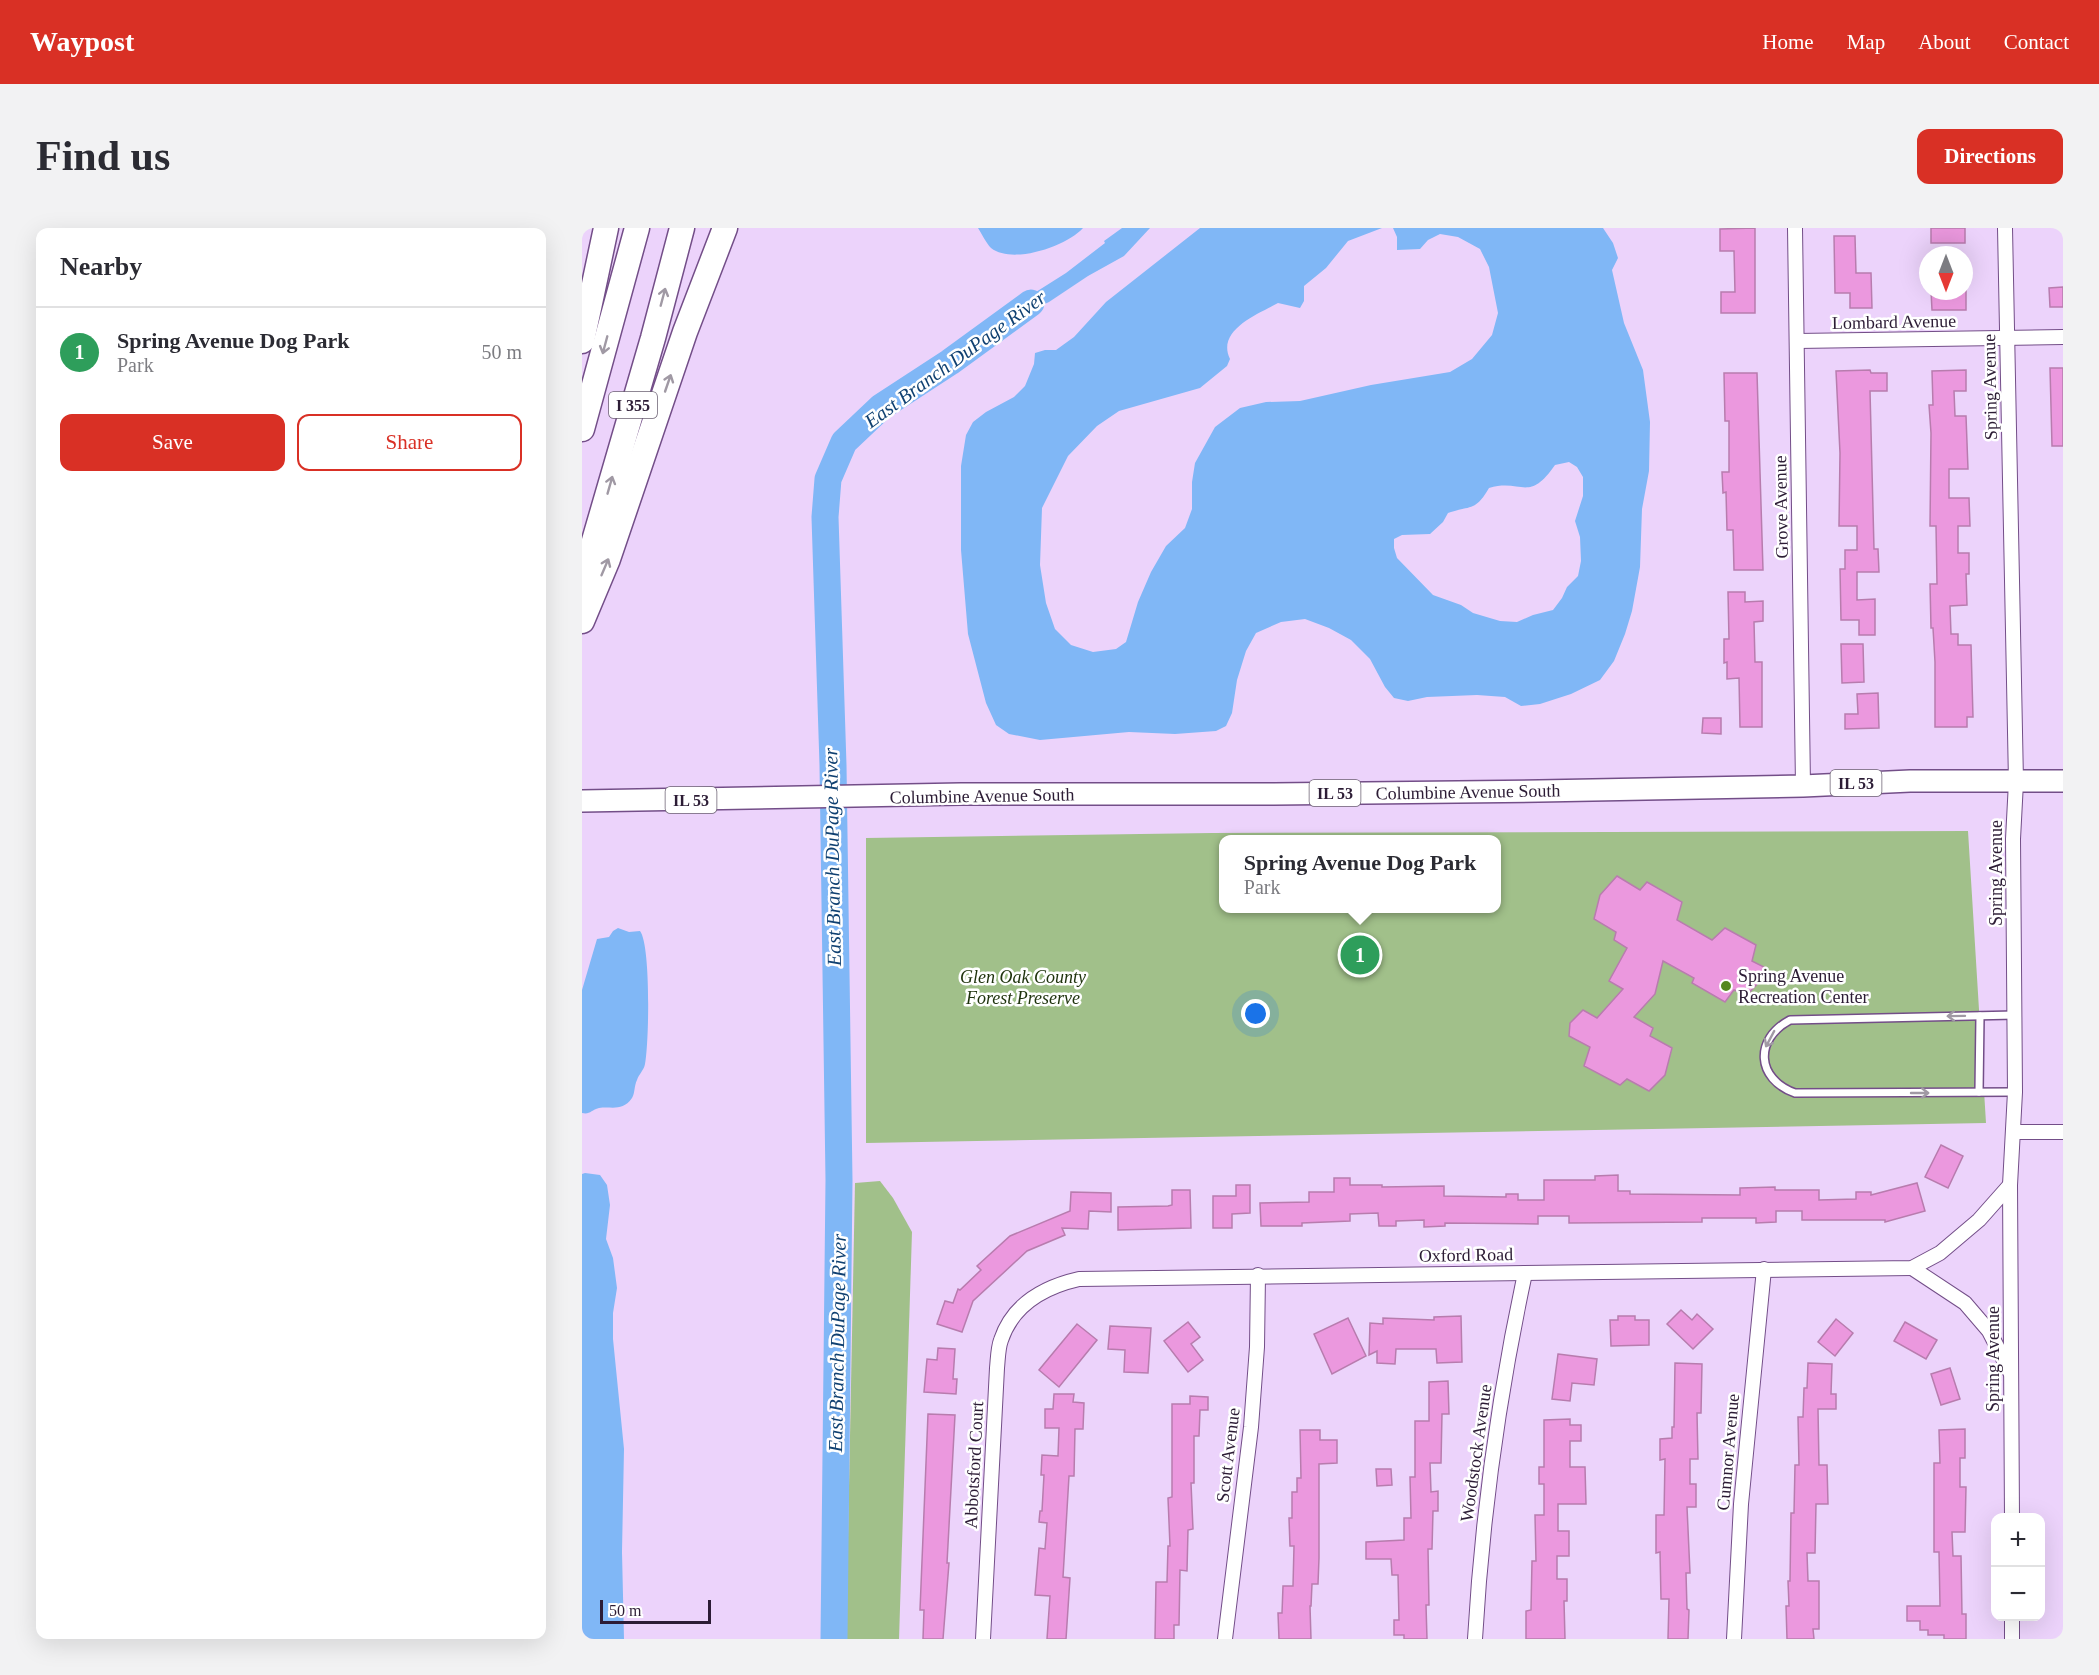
<!DOCTYPE html>
<meta charset="utf-8">
<style>
body{margin:0;font-family:Georgia,serif;background:#f2f2f3;color:#2b2b33}
.controls{position:absolute;right:18px;bottom:18px;display:grid;overflow:hidden;border-radius:12px;box-shadow:0 6px 24px #0002}
.controls button{width:54px;height:54px;display:grid;place-items:center;padding:0;border:0;border-bottom:2px solid #e1e1e2;background:#fff;color:#2b2b33;font:30px sans-serif}
.compass{position:absolute;left:1337px;top:18px;width:54px;height:54px;border-radius:50%;background:#fff;box-shadow:0 6px 24px #0002;rotate:180deg}
.scale{position:absolute;left:18px;bottom:15px;width:111px;box-sizing:border-box;padding-left:6px;border:3px solid #2c1c35;border-top:0;font-size:16px;line-height:21px;white-space:nowrap;color:#2c1c35;-webkit-text-stroke:4px #fff;paint-order:stroke}
.you{position:absolute;left:674px;top:786px;width:21px;height:21px;margin:-15px;border:4px solid #fff;border-radius:50%;background:#1a73e8;box-shadow:0 0 0 9px #1a73e833}
.badge{display:grid;place-items:center;width:39px;height:39px;border-radius:50%;background:#d93025;color:#fff;font-size:20px;font-weight:700}
.pin{position:absolute;translate:-50% -50%;border:3px solid #fff;box-shadow:0 2px 6px #0006}
.popup{position:absolute;left:637px;top:607px;width:282px;height:78px;box-sizing:border-box;display:grid;place-content:center;border-radius:12px;background:#fff;filter:drop-shadow(0 2px 4px #0005);font-size:20px;white-space:nowrap;color:#7c7c81}
.popup b{font-size:22px;color:#2b2b33}
.popup::after{content:'';position:absolute;left:50%;top:100%;margin-left:-12px;border:12px solid transparent;border-top-color:#fff}
.list{margin:0;padding:0;list-style:none}
h2{display:flex;justify-content:space-between;align-items:center;height:78px;margin:0;padding:0 24px;font-size:26px}
h2 small{font-size:20px;font-weight:400;color:#7c7c81}
.list li{display:grid;grid-template-columns:39px 1fr auto;gap:18px;align-items:center;box-sizing:border-box;height:90px;padding:0 24px;border-top:2px solid #e1e1e2}
.list b{display:block;font-size:22px;white-space:nowrap}
.list p{margin:0;font-size:20px;white-space:nowrap;color:#7c7c81}
.list em{font-size:20px;font-style:normal;color:#7c7c81}
.actions{display:flex;gap:12px;padding:18px 24px}
.actions a{flex:1;padding:14px 0;border:2px solid #d93025;border-radius:12px;text-align:center;font-size:21px;color:#d93025}
.actions .main{background:#d93025;color:#fff}
.map{position:relative;flex:none;width:1481px;height:1411px;overflow:hidden;border-radius:12px}
header{display:flex;align-items:center;gap:36px;box-sizing:border-box;height:84px;padding:0 30px;background:#d93025;color:#fff}
header strong{font-size:28px}
nav{display:flex;gap:33px;margin-inline-start:auto;font-size:21px}
.intro{display:flex;align-items:center;justify-content:space-between;box-sizing:border-box;height:144px;padding:0 36px}
h1{margin:0;font-size:42px}
.button{padding:15px 27px;border-radius:12px;background:#d93025;color:#fff;font-size:21px;font-weight:700}
main{display:flex;gap:36px;padding:0 36px}
aside{flex:1;background:#fff;border-radius:12px;box-shadow:0 6px 24px #0002}
.map>svg:first-child{display:block}
</style>
<header>
<strong>Waypost</strong>
<nav><a>Home</a><a>Map</a><a>About</a><a>Contact</a></nav>
</header>
<div class="intro"><h1>Find us</h1><a class="button">Directions</a></div>
<main>
<aside>
<h2>Nearby<small></small></h2>
<ul class="list">
<li><span class="badge" style="background:#2e9e5b">1</span><div><b>Spring Avenue Dog Park</b><p>Park</p></div><em>50 m</em></li>
</ul>
<div class="actions"><a class="main">Save</a><a>Share</a></div>
</aside>
<div class="map">
<svg width="1481" height="1411" viewBox="0 0 1481 1411">
<rect width="100%" height="100%" fill="#ecd3fb"/>
<g fill="#a1c08a" fill-rule="evenodd">
<path d="M1386,603L1404,895L284,915V610L630,605ZM642,612H914V680H642Z"/>
<polygon points="298,953 311,970 330,1004 317,1411 264,1411 273,955"/>
</g>
<g fill="#80b7f6" fill-rule="evenodd">
<path d="M396,0H501C485,18 431,37 409,20C404,15 400,6 396,0Z"/>
<polygon points="540,0 568,0 542,28 506,48 467,74 418,97 446,69 484,45 523,15 522,13"/>
<path d="M618,0H800L766,13L744,40L722,58V73L718,80L696,75C676,86 634,102 648,131L645,138L618,160L537,183L515,198L486,228L460,280L458,337L464,375L473,401L489,417L511,424L534,421L544,414L556,374L569,344L584,318L603,300L610,281V254L613,235L633,199L658,180L684,174L718,173L789,157L868,144L890,131L910,107L916,85L907,39L898,21L876,9L858,6L846,12L838,21L815,22V9L811,0H1021L1031,15L1036,30L1030,42L1042,95L1061,142L1068,194L1067,243L1060,281L1058,339L1050,383L1043,406L1032,433L1018,452L989,466L958,476L939,478L923,469L895,467L845,469L826,473L812,470L803,459L788,431L769,412L747,400L723,391L699,394L674,405L664,423L655,452L650,485L644,498L634,503L593,506L547,504L458,512L427,506L414,497L404,475L386,406L379,322V238L384,207L391,194L404,184L432,169L443,158L452,136L453,125L463,122H474L492,109L524,74ZM987,234L995,239L1001,249V268L993,293L998,309L999,333L996,348L985,359L980,370L971,382L951,387L935,394L918,393L891,385L879,377L851,367L815,330L812,320V311L820,307L848,306L861,294L866,285C889,277 893,284 907,260C940,250 946,276 973,237Z"/>
<path d="M36,700L47,704L58,703C69,717 67,816 63,836C62,842 57,846 55,852C52,858 53,865 50,870C40,884 30,878 17,880C9,882 8,887 0,885V762L15,711L27,709L31,703Z"/>
<polygon points="3,945 18,947 25,957 28,977 24,1011 31,1030 35,1060 31,1085 31,1111 42,1221 40,1324 42,1411 0,1411 0,946"/>
</g>
<g fill="none" stroke-linecap="round" stroke-linejoin="round">
<polyline stroke="#80b7f6" stroke-width="27" points="252,1411 257,952 251,537 243,289 246,251 262,214 299,179 368,134 449,75"/>
</g>
<g fill="#eb98de" stroke="#b87cae" stroke-width="1.5">
<polygon points="1173,0 1173,85 1139,85 1139,64 1153,64 1152,23 1138,23 1138,1"/>
<rect x="1349" y="0" width="34" height="15"/>
<polygon points="1252,8 1273,8 1274,45 1289,45 1290,80 1268,80 1268,65 1253,65"/>
<polygon points="1481,59 1481,79 1468,79 1467,60"/>
<polygon points="1349,63 1384,63 1384,82 1350,82"/>
<polygon points="1468,140 1481,140 1481,218 1470,218"/>
<polygon points="1288,142 1289,145 1305,145 1305,163 1288,163 1292,321 1296,321 1297,344 1275,344 1275,372 1293,371 1293,407 1277,407 1277,392 1259,392 1258,341 1263,341 1263,322 1275,322 1275,298 1257,298 1258,225 1254,143"/>
<polygon points="1384,142 1384,163 1372,163 1373,188 1384,188 1386,241 1367,241 1367,270 1387,270 1388,298 1376,298 1376,325 1387,325 1387,346 1384,346 1385,377 1368,378 1369,406 1376,406 1376,417 1389,417 1391,489 1385,489 1385,499 1353,499 1353,434 1351,400 1349,400 1348,356 1355,356 1354,298 1348,298 1349,205 1347,177 1351,177 1350,143"/>
<polygon points="1142,145 1175,145 1181,342 1152,342 1151,302 1145,302 1144,264 1141,265 1140,244 1147,244 1147,193 1143,193"/>
<polygon points="1146,364 1163,364 1163,374 1181,373 1181,393 1172,394 1173,434 1180,434 1180,499 1158,499 1157,450 1145,451 1145,434 1142,435 1142,411 1147,411"/>
<polygon points="1259,416 1281,416 1282,454 1260,455"/>
<polygon points="1296,465 1297,500 1263,501 1263,486 1276,486 1275,466"/>
<polygon points="1121,490 1139,490 1139,506 1120,505"/>
<polygon points="1035,648 1058,662 1065,654 1100,674 1095,692 1130,712 1143,700 1174,717 1170,733 1182,739 1176,755 1165,767 1152,762 1143,774 1110,755 1112,750 1081,733 1073,766 1052,789 1071,800 1068,808 1090,820 1083,847 1067,863 1045,851 1038,857 1002,838 1008,819 987,808 988,795 1001,782 1015,790 1041,761 1027,753 1045,720 1032,712 1034,704 1012,691 1018,667"/>
<polygon points="1359,917 1381,928 1366,960 1343,949"/>
<polygon points="1036,947 1036,963 1048,963 1048,966 1158,967 1158,960 1193,959 1193,962 1237,962 1237,972 1274,971 1274,964 1289,964 1289,967 1335,955 1343,983 1303,994 1303,992 1220,992 1220,983 1194,983 1194,994 1174,995 1174,990 1120,990 1120,994 987,995 987,988 956,988 956,996 863,995 863,998 842,999 842,992 814,993 814,998 797,998 796,985 768,986 768,993 720,995 720,998 679,998 678,975 727,974 727,964 752,964 752,950 768,950 768,957 800,957 800,959 862,958 862,968 924,969 924,966 936,966 936,972 962,972 962,952 1013,952 1013,948"/>
<polygon points="654,957 668,957 668,985 650,986 650,1000 631,1000 631,968 654,968"/>
<polygon points="590,962 608,962 609,1000 536,1002 536,979 586,978 590,977"/>
<polygon points="489,964 529,965 529,984 507,983 506,1001 480,1000 483,1007 445,1023 391,1073 380,1104 355,1096 363,1073 371,1075 376,1061 378,1062 399,1042 395,1038 428,1008 488,983"/>
<polygon points="1099,1082 1110,1092 1115,1086 1131,1101 1111,1121 1085,1096"/>
<polygon points="879,1088 880,1134 855,1135 854,1121 814,1121 813,1136 795,1135 795,1123 787,1127 788,1095 801,1096 801,1090 852,1092 852,1089"/>
<polygon points="1036,1088 1053,1088 1053,1092 1067,1092 1067,1117 1029,1118 1028,1092 1036,1092"/>
<polygon points="766,1090 784,1128 750,1146 732,1106"/>
<polygon points="1254,1091 1271,1105 1253,1128 1236,1114"/>
<polygon points="606,1094 618,1109 609,1116 621,1132 606,1144 582,1113"/>
<polygon points="1323,1094 1355,1112 1344,1131 1312,1113"/>
<polygon points="495,1096 515,1112 477,1159 457,1142"/>
<polygon points="528,1098 569,1100 566,1145 542,1144 543,1122 526,1121"/>
<polygon points="356,1120 373,1121 371,1151 375,1151 374,1166 342,1164 345,1131 355,1132"/>
<polygon points="976,1126 1015,1131 1012,1157 990,1155 988,1173 970,1171"/>
<polygon points="1093,1135 1120,1136 1119,1185 1115,1185 1116,1231 1108,1231 1108,1256 1114,1256 1114,1279 1105,1279 1108,1345 1104,1345 1105,1381 1107,1382 1106,1411 1086,1411 1087,1371 1079,1371 1078,1324 1074,1325 1074,1287 1082,1287 1083,1231 1078,1232 1078,1211 1090,1210 1090,1199 1092,1199"/>
<polygon points="1226,1135 1250,1136 1249,1166 1254,1166 1254,1181 1236,1181 1237,1237 1245,1237 1246,1276 1234,1276 1233,1325 1225,1325 1226,1353 1237,1353 1237,1401 1231,1401 1232,1411 1205,1411 1204,1378 1207,1378 1206,1353 1208,1353 1209,1285 1212,1285 1213,1237 1217,1237 1216,1189 1221,1189 1222,1160 1225,1160"/>
<polygon points="1368,1140 1378,1171 1359,1177 1349,1146"/>
<polygon points="866,1153 867,1186 860,1186 859,1235 848,1235 849,1264 856,1263 856,1283 851,1283 850,1321 846,1321 847,1377 844,1377 845,1411 822,1411 822,1407 812,1407 812,1392 817,1392 816,1347 810,1347 809,1331 784,1331 784,1314 822,1312 822,1290 829,1290 828,1249 833,1249 833,1193 847,1193 847,1154"/>
<polygon points="472,1166 492,1166 491,1174 502,1175 501,1201 493,1201 492,1248 487,1248 481,1349 488,1350 484,1411 465,1411 468,1368 453,1367 457,1320 463,1321 465,1295 457,1294 458,1283 460,1283 462,1247 459,1247 460,1227 476,1228 477,1200 463,1200 463,1181 471,1181"/>
<polygon points="608,1168 626,1169 626,1182 618,1182 617,1208 612,1208 612,1255 609,1255 611,1301 606,1302 605,1343 598,1342 597,1397 592,1397 592,1411 573,1411 574,1354 585,1354 586,1318 588,1318 586,1270 590,1269 590,1176 608,1176"/>
<polygon points="346,1186 373,1187 365,1335 367,1335 361,1411 341,1411 342,1382 338,1382"/>
<polygon points="988,1191 988,1197 999,1197 999,1213 988,1213 988,1239 1003,1239 1004,1276 976,1276 976,1303 987,1303 987,1328 975,1328 975,1351 985,1351 985,1373 982,1373 983,1411 944,1411 944,1383 949,1382 950,1333 954,1333 953,1287 962,1287 962,1256 957,1256 957,1239 962,1239 962,1192"/>
<polygon points="1383,1201 1383,1230 1378,1230 1378,1259 1384,1259 1383,1304 1370,1304 1371,1328 1379,1328 1380,1386 1384,1386 1384,1411 1362,1411 1362,1407 1346,1407 1346,1402 1338,1402 1338,1393 1325,1393 1325,1378 1358,1378 1357,1324 1352,1324 1352,1235 1358,1235 1357,1202"/>
<polygon points="718,1202 738,1202 738,1212 755,1212 755,1235 737,1236 737,1330 736,1356 730,1356 729,1378 728,1378 729,1411 697,1411 696,1385 700,1385 701,1358 711,1358 712,1318 708,1318 707,1290 710,1290 710,1264 715,1264 715,1250 719,1250"/>
<polygon points="794,1241 809,1241 810,1257 795,1258"/>
</g>
<g fill="none" stroke-linecap="round" stroke-linejoin="round">
<defs>
<g id="service">
<path d="M1433,787L1208,792C1172,811 1174,851 1213,865L1433,864"/>
<polyline points="1397,864 1398,788"/>
</g>
<g id="minor">
<polyline points="1213,0 1221,558"/>
<polyline points="1423,0 1434,554 1431,611 1433,864 1428,957 1430,1290"/>
<polyline points="1215,113 1481,109"/>
<polyline points="1431,904 1481,904"/>
<polyline points="1330,1040 1383,1075 1407,1103 1428,1144"/>
<path d="M401,1411L415,1140C416,1130 416,1120 419,1112C431,1076 462,1059 497,1051L1330,1040L1358,1025L1397,992L1428,957"/>
<polyline points="643,1411 669,1199 675,1119 676,1047"/>
<path d="M893,1411C900,1287 917,1166 943,1045"/>
<polyline points="1152,1411 1159,1276 1182,1041"/>
<polyline points="1430,1411 1430,1388"/>
</g>
<polyline id="primary" points="0,573 379,566 692,566 957,563 1221,558 1328,553 1481,553"/>
<g id="motorway">
<polyline points="0,113 24,0"/>
<polyline points="0,201 55,0"/>
<polyline points="0,354 71,110 100,0"/>
<polyline points="0,393 26,331 103,104 143,0"/>
</g>
</defs>
<use href="#service" stroke="#734e88" stroke-width="10"/>
<use href="#minor" stroke="#734e88" stroke-width="16"/>
<use href="#primary" stroke="#734e88" stroke-width="24"/>
<use href="#motorway" stroke="#734e88" stroke-width="27"/>
<use href="#service" stroke="#fff" stroke-width="7"/>
<use href="#minor" stroke="#fff" stroke-width="14"/>
<use href="#primary" stroke="#fff" stroke-width="21"/>
<use href="#motorway" stroke="#fff" stroke-width="24"/>
</g>
<defs><path id="oneway-shaft" d="M-6 0H5M1.5-3L5.5 0L1.5 3" fill="none" stroke-width="1.6" stroke-linecap="round" stroke-linejoin="round" transform="scale(1.5)"/></defs>
<g stroke="#a099a4">
<use href="#oneway-shaft" transform="translate(81 69) rotate(-75)"/>
<use href="#oneway-shaft" transform="translate(23 117) rotate(105)"/>
<use href="#oneway-shaft" transform="translate(86 155) rotate(-71)"/>
<use href="#oneway-shaft" transform="translate(28 257) rotate(-74)"/>
<use href="#oneway-shaft" transform="translate(23 339) rotate(-67)"/>
<use href="#oneway-shaft" transform="translate(1374 788) rotate(179)"/>
<use href="#oneway-shaft" transform="translate(1188 811) rotate(118)"/>
<use href="#oneway-shaft" transform="translate(1338 865)"/>
</g>
<circle fill="#55881e" stroke="#fff" stroke-width="2" cx="1144" cy="758" r="6"/>
<g text-anchor="middle" stroke-width="5" stroke-linejoin="round" paint-order="stroke">
<g fill="#fff" stroke="#6b6072" stroke-width="1.5">
<rect x="27" y="164" width="48" height="26" rx="4.5"/>
<rect x="1248.5" y="542" width="51" height="26" rx="4.5"/>
<rect x="727.5" y="552" width="51" height="26" rx="4.5"/>
<rect x="83.5" y="559" width="51" height="26" rx="4.5"/>
</g>
<g font-size="16" font-weight="bold" fill="#2c1c35">
<text x="51" y="183">I 355</text>
<text x="1274" y="561">IL 53</text>
<text x="753" y="571">IL 53</text>
<text x="109" y="578">IL 53</text>
</g>
<g font-size="18" fill="#2c1c35" stroke="#fff">
<text transform="translate(1312 94) rotate(-1)" y="6">Lombard Avenue</text>
<text transform="translate(1408 159) rotate(-91)" y="6">Spring Avenue</text>
<text transform="translate(1199 279) rotate(-91)" y="6">Grove Avenue</text>
<text transform="translate(886 564) rotate(-1)" y="6">Columbine Avenue South</text>
<text transform="translate(400 568) rotate(-1)" y="6">Columbine Avenue South</text>
<text transform="translate(1414 645) rotate(-90)" y="6">Spring Avenue</text>
<text transform="translate(884 1027) rotate(-1)" y="6">Oxford Road</text>
<text transform="translate(1411 1131) rotate(-90)" y="6">Spring Avenue</text>
<text transform="translate(1146 1224) rotate(-85)" y="6">Cumnor Avenue</text>
<text transform="translate(894 1225) rotate(-82)" y="6">Woodstock Avenue</text>
<text transform="translate(646 1227) rotate(-83)" y="6">Scott Avenue</text>
<text transform="translate(392 1237) rotate(-87)" y="6">Abbotsford Court</text>
</g>
<g font-size="18" fill="#2c1c35" stroke="#fff" text-anchor="start">
<text x="1156" y="754">Spring Avenue<tspan x="1156" dy="21">Recreation Center</tspan></text>
</g>
<g font-size="18" font-style="italic" fill="#1e320c" stroke="#fff">
<text x="441" y="755">Glen Oak County<tspan x="441" dy="21">Forest Preserve</tspan></text>
</g>
<g font-size="20" font-style="italic" fill="#0f4071" stroke="#fff">
<text transform="translate(373 131) rotate(-36)" y="7">East Branch DuPage River</text>
<text transform="translate(250 629) rotate(-91)" y="7">East Branch DuPage River</text>
<text transform="translate(255 1115) rotate(-89)" y="7">East Branch DuPage River</text>
</g>
</g>
</svg>
<div class="controls">
<button>+</button>
<button>−</button>
</div>
<svg class="compass" viewBox="-18 -18 36 36"><path d="M0-13l5 13h-10z" fill="#e53935"/><path d="M0 13l5-13h-10z" fill="#7c7c81"/></svg>
<div class="scale">50 m</div>
<div class="you"></div>
<div class="pin badge" style="left:778px;top:727px;background:#2e9e5b">1</div>
<div class="popup"><b>Spring Avenue Dog Park</b>Park</div>
</div>
</main>
